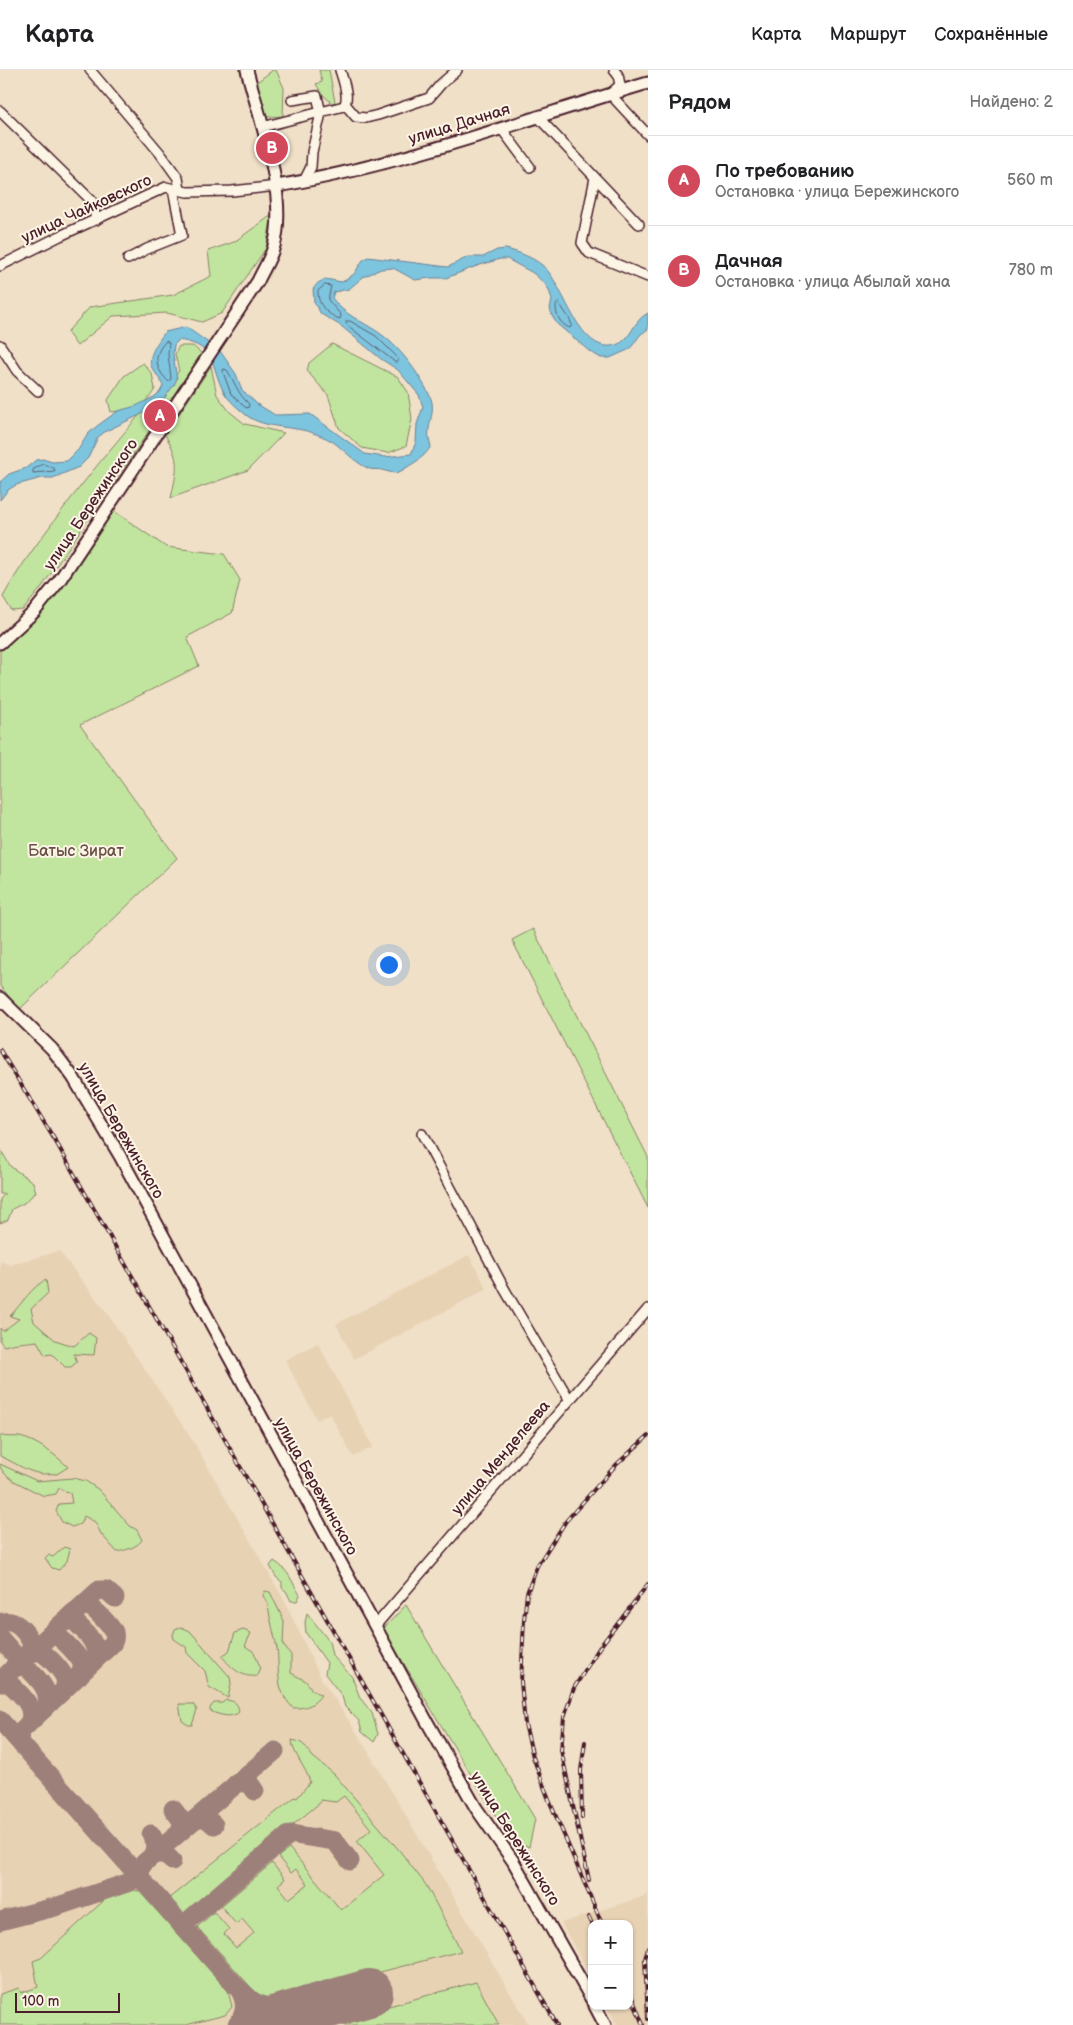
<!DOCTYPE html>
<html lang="ru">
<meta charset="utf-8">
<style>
body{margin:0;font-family:"Balsamiq Sans",sans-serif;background:#f2f2f2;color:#202124}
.controls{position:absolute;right:15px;bottom:15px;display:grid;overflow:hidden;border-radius:10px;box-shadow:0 1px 4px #0004}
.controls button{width:45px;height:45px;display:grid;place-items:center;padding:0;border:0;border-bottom:1px solid #e0e0e0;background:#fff;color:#202124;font:25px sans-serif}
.scale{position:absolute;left:15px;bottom:12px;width:105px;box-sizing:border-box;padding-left:5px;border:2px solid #4a1f2b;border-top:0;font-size:14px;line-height:18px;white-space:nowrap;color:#4a1f2b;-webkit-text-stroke:4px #fcf5e5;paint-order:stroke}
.you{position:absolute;left:388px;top:894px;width:18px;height:18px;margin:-12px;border:4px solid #fff;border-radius:50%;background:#1a73e8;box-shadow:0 0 0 8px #1a73e833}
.badge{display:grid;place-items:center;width:32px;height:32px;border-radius:50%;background:#d1495b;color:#fff;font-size:16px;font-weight:700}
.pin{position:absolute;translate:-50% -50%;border:2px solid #fff;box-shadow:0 1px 5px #0006}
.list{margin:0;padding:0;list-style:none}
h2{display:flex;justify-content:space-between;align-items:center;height:65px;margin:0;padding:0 20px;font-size:21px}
h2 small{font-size:16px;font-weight:400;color:#757577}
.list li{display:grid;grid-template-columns:32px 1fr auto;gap:15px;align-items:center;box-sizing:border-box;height:90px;padding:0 20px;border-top:1px solid #e0e0e0}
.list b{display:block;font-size:19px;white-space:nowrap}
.list p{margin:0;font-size:16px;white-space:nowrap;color:#757577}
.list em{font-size:16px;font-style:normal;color:#757577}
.map{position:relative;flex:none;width:648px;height:1955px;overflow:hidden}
header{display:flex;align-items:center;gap:30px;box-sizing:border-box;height:70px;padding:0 25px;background:#fff;border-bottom:1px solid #e0e0e0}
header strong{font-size:24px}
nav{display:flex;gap:28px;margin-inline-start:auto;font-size:18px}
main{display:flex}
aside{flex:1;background:#fff}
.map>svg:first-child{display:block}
</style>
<header>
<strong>Карта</strong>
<nav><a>Карта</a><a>Маршрут</a><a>Сохранённые</a></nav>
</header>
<main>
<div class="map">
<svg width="648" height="1955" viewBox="0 0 648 1955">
<rect width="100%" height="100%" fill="#f0e0c8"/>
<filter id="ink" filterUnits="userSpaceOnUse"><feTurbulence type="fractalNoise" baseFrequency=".02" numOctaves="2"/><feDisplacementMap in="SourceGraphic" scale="10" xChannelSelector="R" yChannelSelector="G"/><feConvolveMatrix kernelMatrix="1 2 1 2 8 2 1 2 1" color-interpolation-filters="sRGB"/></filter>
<g filter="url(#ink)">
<g fill="#e8d2b4">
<polygon points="59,1181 105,1240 193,1371 283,1528 321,1608 359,1666 529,1955 0,1955 0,1191 10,1195"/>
<polygon points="469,1185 487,1219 354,1289 336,1254"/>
<polygon points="318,1273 373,1377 353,1387 330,1344 317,1350 285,1290"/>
<polygon points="648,1825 648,1955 617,1955 606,1936 629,1936 629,1854 592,1854 592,1909 561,1853"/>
</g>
<g fill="#c1e59f" stroke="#868265">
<polygon points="273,0 276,0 284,18 283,46 267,47 257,12"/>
<polygon points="319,0 329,0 335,32 332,33 322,24 316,14 322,12"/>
<polygon points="272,145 266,178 222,243 202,252 167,243 113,246 77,276 67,262 90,237 173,225 211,206 208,181 234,172"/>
<polygon points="332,274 398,307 408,322 412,349 406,376 388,383 362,378 339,358 328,325 307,301 309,293"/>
<path d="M179,276H193L202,284L41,518L23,540L12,541L3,527C18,499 37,474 56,448C95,397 135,348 179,301L175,284Z"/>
<path d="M143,293L152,304L155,319C144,338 132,339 111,342L108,330L124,306Z"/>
<path d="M211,296L217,325L230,342L245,354L284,363L248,400L171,428C177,400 181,390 165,365Z"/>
<polygon points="111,439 166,477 224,484 240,510 232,543 187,567 199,596 80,655 177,788 20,939 0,916 0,573 46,533"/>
<polygon points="533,859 648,1087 648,1138 512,870"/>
<polygon points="0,1079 11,1097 33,1112 36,1122 24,1133 12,1139 8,1150 0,1153 0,1129 5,1124 0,1124"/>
<path d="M46,1210L48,1223L31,1239L34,1252L55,1270L74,1276L89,1263L96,1268L94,1285L74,1284L77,1292L71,1297H65L52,1284L45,1285L37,1271C24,1273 18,1272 4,1276L0,1271V1258L3,1261L19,1249L10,1246C21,1235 33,1215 46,1210Z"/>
<path d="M0,1365C6,1368 13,1366 20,1367C37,1371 56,1385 68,1397L57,1404C51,1403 43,1405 37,1403C24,1400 12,1391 0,1386Z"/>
<path d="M0,1394L37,1411L73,1408L86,1411L99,1420L130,1456L137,1460L142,1470C136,1478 126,1480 117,1482L101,1464L95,1452L84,1446L80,1454L72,1457L62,1452L56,1441L59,1434L72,1433L70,1423L59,1418L56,1424L44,1426L14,1411L4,1403L0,1397Z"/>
<polygon points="64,1477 70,1479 67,1491 59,1500 52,1498 45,1488 48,1485 53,1487"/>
<path d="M274,1491C290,1501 291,1511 300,1525L297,1531H291L286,1521L282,1518V1512L276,1507L270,1496Z"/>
<path d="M265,1521L270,1522L284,1551L283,1575L291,1585V1603L306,1611L312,1620L321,1625C313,1636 306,1638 293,1638C274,1618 280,1602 277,1578C275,1569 273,1561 271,1551C268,1541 270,1534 263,1526Z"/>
<polygon points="406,1535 535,1749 529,1777 511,1771 383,1559"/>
<polygon points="307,1543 329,1571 332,1585 352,1607 360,1628 372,1643 378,1664 374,1672 362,1662 359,1651 345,1637 342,1626 325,1604 327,1593 306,1563 305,1553"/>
<polygon points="181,1557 190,1561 230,1607 231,1614 228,1628 209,1617 205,1601 187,1583 186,1577 174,1569 173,1565 175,1559"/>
<path d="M243,1560L251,1563L245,1576L254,1582L260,1597L257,1606C242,1608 231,1598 222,1586L229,1581L235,1563Z"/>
<path d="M226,1630C235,1631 238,1633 239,1642C232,1649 219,1645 210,1641V1638L214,1633H222Z"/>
<polygon points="179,1634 193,1634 197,1640 192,1655 188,1655 182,1651"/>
<path d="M292,1670L300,1672L306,1677L312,1686L334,1704L399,1780L426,1815L461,1881L273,1930L256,1923L197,1857L214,1842L229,1859L224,1864L236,1878L254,1863L242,1849L236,1854L221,1836L272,1793L285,1809L278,1815L289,1829L308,1814L296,1799L291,1803L278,1787L289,1778L341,1840L384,1805L357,1771L371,1759L344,1726L336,1732L320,1730L321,1732L183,1845L168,1829L295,1727L297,1728L310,1712C307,1699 292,1683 292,1670Z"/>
<polygon points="128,1819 139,1821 228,1921 232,1937 225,1945 186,1955 0,1955 0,1924 19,1918 21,1923 38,1917 33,1891 41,1888 112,1823"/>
<polygon points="476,1912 499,1955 320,1955"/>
</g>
<path fill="#7dc4de" stroke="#698296" d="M506,179C518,182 532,187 542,195C564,212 578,286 616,275C632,270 632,251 648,243V259L640,265L630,279L610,288H601L589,281L557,254L552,246L550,238L552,230L549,220L545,214L533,203L507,189H500L477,196L446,208H431L415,210L393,198L381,199L363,207L349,219L334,222L332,228C344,245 362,251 378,262C399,276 418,302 429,324C439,343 423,356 431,376C425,386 419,390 409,396C395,405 397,404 382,400C378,399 374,400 370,399C357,394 347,383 336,374C331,370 322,366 316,364C294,355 266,360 246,345C240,340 232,333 227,327C209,300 221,277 179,270L174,275L173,284L177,309L174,315L162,331L144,343L106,361L98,367L88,388L79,397L53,408H42L16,415L8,420L0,430V412L9,404L26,398L36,390L43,389L52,392L67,391L78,380L88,364L97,356L118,341L136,336L154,327L160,322L163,316C160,309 156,304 152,298C146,287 158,272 165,262L186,257L220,281L236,304L242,320L257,334L275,345L310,344L365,384L385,387L411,384L416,372L417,354L423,337L419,325L398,300L381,289L341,256L321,244L314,232L313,219L318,213L325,209L342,212L347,209L354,204L363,190L368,187L448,197L468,187H483L497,180Z"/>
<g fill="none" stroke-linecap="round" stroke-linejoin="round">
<g stroke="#5e6173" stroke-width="1">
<path d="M325,215L331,216L328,230L341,245L340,249C328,245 317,235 318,221Z"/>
<path d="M559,233L569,248L572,255L570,258C561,255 555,245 556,235Z"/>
<polygon points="346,251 350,251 376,266 398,288 398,292 395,292 347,255"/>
<path d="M166,271L169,273L168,284L171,308L169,312C155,299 152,285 166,271Z"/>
<path d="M224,299L227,300C235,312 237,323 249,334L248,338L245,337L231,324L223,302Z"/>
<polygon points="43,394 54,398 55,401 33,403 33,400"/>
</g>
<g stroke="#9d807a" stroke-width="19">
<polyline points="75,1542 99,1520 106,1520 115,1528"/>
<path d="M0,1553C15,1547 25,1561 32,1573L29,1584"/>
<path d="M63,1553L69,1550L74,1551C85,1561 103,1578 93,1592"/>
<polyline points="0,1568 15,1585 17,1591 13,1599"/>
<path d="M46,1569L54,1565C61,1566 80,1587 82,1594C83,1599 81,1602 79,1606"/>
<path d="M29,1584L38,1581C45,1582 63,1601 65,1609C66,1613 65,1617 63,1621"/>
<path d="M13,1599L18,1596L26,1597C37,1607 55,1624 44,1639"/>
<path d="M0,1611L74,1542C78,1540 83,1535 88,1536C94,1537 111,1557 114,1562C115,1567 115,1570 112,1574L21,1661L19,1666L22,1675"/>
<path d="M0,1613H9C20,1623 38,1639 28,1654"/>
<polyline points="0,1650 237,1917 255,1933 284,1947"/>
<polyline points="236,1714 244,1712 251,1715 255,1721"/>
<polyline points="173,1739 182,1751 181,1761"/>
<polyline points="197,1748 206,1748 214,1755"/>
<polyline points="151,1764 156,1773 155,1784 165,1784 172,1791"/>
<polyline points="141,1809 140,1799 144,1793 275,1681"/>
<polyline points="0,1851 55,1837 130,1812 138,1806"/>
<polyline points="182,1856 290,1764 335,1771 350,1791"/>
<path d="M237,1955C246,1943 247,1932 239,1919"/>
</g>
<polyline stroke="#9d807a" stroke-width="48" points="255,1955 369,1923"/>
<defs>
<g id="street">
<polyline points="90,0 160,83 178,108 180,120"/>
<polyline points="614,0 618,5 620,15 610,24 648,65"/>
<polyline points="292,30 317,26 321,43 312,82 311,97 304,111"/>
<polyline points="345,34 356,47 366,48 378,45 429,28 441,14 457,0"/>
<polyline points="0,41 92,131 96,150"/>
<polyline points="537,46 639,154"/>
<path d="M262,57L344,36C350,27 343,10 340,0"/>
<polyline points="501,58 530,97"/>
<polyline points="595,108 582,173 589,183 648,207"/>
<polyline points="128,189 147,179 182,165 173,119"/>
<polyline points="0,196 60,166 166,117 187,122 232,121 277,116"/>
<polyline points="0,275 17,301 38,321"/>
<polyline points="422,1064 505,1220 569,1329"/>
<polyline points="376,1555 648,1239"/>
</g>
<g id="secondary">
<path d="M277,116C403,95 525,49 648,13"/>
<path d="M0,573L34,542L59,511L258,211C263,200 271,188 274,176C288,125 260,51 247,0"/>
<polyline points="0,928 52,979 73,1007 120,1086 426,1650 476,1738 513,1791 592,1930"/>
<polyline points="595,1936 605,1955"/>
</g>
</defs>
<use href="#street" stroke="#4a1f2b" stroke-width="12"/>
<use href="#secondary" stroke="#4a1f2b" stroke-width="15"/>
<use href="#street" stroke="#fcf5e5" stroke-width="9"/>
<use href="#secondary" stroke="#fcf5e5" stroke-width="11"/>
<defs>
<g id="rail">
<polyline points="0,980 56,1072 557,1955"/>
<polyline points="582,1748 581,1700 585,1672"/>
<polyline points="589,1810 561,1680 564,1647 574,1618 599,1578 648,1514"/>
<polyline points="589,1847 592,1854"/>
<polyline points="602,1854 549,1730 533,1687 525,1654 521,1612 524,1550 527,1523 537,1496 566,1451 616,1395 648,1366"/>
<polyline points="648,1877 645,1889 648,1949"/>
<polyline points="629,1920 643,1955"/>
</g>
</defs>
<use href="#rail" stroke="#4a1f2b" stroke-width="4"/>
<use href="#rail" stroke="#fcf5e5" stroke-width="2" stroke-dasharray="5.5" stroke-linecap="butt"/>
</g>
</g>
<g text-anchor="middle" stroke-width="4" stroke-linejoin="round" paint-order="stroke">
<g font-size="16" fill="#4a1f2b" stroke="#fcf5e5">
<text transform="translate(459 53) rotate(-17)" y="6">улица Дачная</text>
<text transform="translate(86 138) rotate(-25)" y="6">улица Чайковского</text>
<text transform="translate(90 434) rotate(-56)" y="6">улица Бережинского</text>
<text transform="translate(122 1060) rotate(60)" y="6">улица Бережинского</text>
<text transform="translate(500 1387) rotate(-50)" y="6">улица Менделеева</text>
<text transform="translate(317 1416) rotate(61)" y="6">улица Бережинского</text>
<text transform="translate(516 1768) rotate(58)" y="6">улица Бережинского</text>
</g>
<g font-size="16" fill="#685048" stroke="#fcf5e5">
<text x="76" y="786">Батыс Зират</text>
</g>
</g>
</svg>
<div class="controls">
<button>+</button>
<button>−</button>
</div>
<div class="scale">100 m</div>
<div class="you"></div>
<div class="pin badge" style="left:160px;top:346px">A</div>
<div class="pin badge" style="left:272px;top:78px">B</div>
</div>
<aside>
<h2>Рядом<small>Найдено: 2</small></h2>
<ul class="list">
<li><span class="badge">A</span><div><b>По требованию</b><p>Остановка · улица Бережинского</p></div><em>560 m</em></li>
<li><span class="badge">B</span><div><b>Дачная</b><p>Остановка · улица Абылай хана</p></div><em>780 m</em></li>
</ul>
</aside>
</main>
